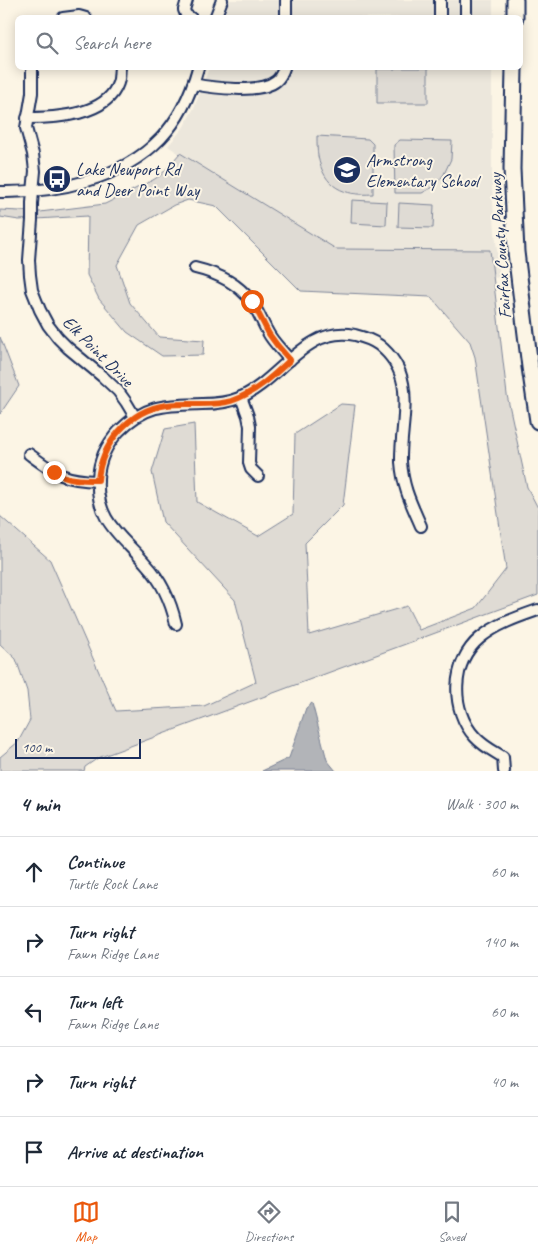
<!DOCTYPE html>
<meta charset="utf-8">
<style>
body{margin:0;font-family:Caveat,sans-serif;background:#f2f2f3;color:#1f2937}
.scale{position:absolute;left:15px;bottom:12px;width:126px;box-sizing:border-box;padding-left:5px;border:2px solid #1b2f5e;border-top:0;font-size:14px;line-height:18px;white-space:nowrap;color:#1b2f5e;-webkit-text-stroke:4px #fcf5e5;paint-order:stroke}
.stop{position:absolute;width:15px;height:15px;margin:-11px;border:4px solid #ea580c;border-radius:50%;background:#fff}
.stop.end{background:#ea580c;border-color:#fff;box-shadow:0 1px 5px #0008}
.list{margin:0;padding:0;list-style:none}
h2{display:flex;justify-content:space-between;align-items:center;height:65px;margin:0;padding:0 20px;font-size:21px}
h2 small{font-size:16px;font-weight:400;color:#747a83}
.list li{display:grid;grid-template-columns:32px 1fr auto;gap:15px;align-items:center;box-sizing:border-box;height:70px;padding:0 20px;border-top:1px solid #e0e1e3}
.list b{display:block;font-size:19px;white-space:nowrap}
.list p{margin:0;font-size:16px;white-space:nowrap;color:#747a83}
.list em{font-size:16px;font-style:normal;color:#747a83}
.icon{flex:none;width:28px;height:28px;fill:none;stroke:currentColor;stroke-width:2;stroke-linecap:round;stroke-linejoin:round}
.map{position:relative;flex:none;width:538px;height:771px;overflow:hidden}
.search{position:absolute;background:#fff;box-shadow:0 2px 12px #0003;left:15px;right:15px;top:15px;height:55px;display:flex;align-items:center;gap:12px;box-sizing:border-box;padding:0 18px;border-radius:8px;color:#747a83;font-size:19px}
.sheet{height:415px;background:#fff}
nav{display:flex;justify-content:space-around;align-items:center;box-sizing:border-box;height:70px;border-top:1px solid #e0e1e3;background:#fff;font-size:14px;color:#747a83}
nav a{display:grid;justify-items:center;gap:2px}
nav .on{color:#ea580c}
.map>svg:first-child{display:block}
</style>
<div class="map">
<svg width="538" height="771" viewBox="0 0 538 771">
<rect width="100%" height="100%" fill="#fcf5e5"/>
<filter id="ink" filterUnits="userSpaceOnUse"><feTurbulence type="fractalNoise" baseFrequency=".02" numOctaves="2"/><feDisplacementMap in="SourceGraphic" scale="10" xChannelSelector="R" yChannelSelector="G"/><feConvolveMatrix kernelMatrix="1 2 1 2 8 2 1 2 1" color-interpolation-filters="sRGB"/></filter>
<g filter="url(#ink)">
<g fill="#ece7dc">
<polygon points="230,0 493,0 493,17 223,18"/>
<polygon points="209,68 492,68 492,186 495,232 500,278 333,259 168,146 183,128 194,108"/>
</g>
<g fill="#dfdbd4" stroke="#7d8599">
<polygon points="395,68 428,68 428,103 377,103 377,69 395,69"/>
<path d="M317,136L368,139L373,144V194C344,196 324,188 318,156C317,150 317,143 317,136Z"/>
<polygon points="400,140 452,141 451,159 444,174 435,186 422,193 395,193 394,145"/>
<polygon points="180,153 336,249 490,250 507,395 527,487 538,508 538,595 98,758 85,767 84,771 0,771 0,757 18,742 30,720 27,691 16,659 0,644 0,516 50,560 116,711 204,706 256,682 235,600 163,522 152,472 165,429 194,424 197,502 258,536 293,514 295,434 341,404 355,405 343,505 305,543 309,635 407,606 419,630 476,608 506,569 475,357 470,342 431,297 301,291 216,206 188,200 174,205 139,225 117,265 130,303 159,337 204,340 203,355 162,356 127,332 99,299 87,275 88,216 19,220 0,217 0,210 40,212 105,204 153,180 161,175"/>
<polygon points="352,200 387,202 386,225 351,223"/>
<polygon points="399,203 434,205 433,228 398,227"/>
<polygon points="0,337 19,386 0,414"/>
</g>
<polygon fill="#b2b4b8" stroke="#767f94" points="312,703 327,760 336,771 262,771 289,758 306,708"/>
<g fill="none" stroke-linecap="round" stroke-linejoin="round">
<defs>
<g id="minor">
<polyline points="187,0 184,10 186,15 191,18"/>
<polyline points="63,18 79,16 86,18"/>
<polyline points="215,18 222,0"/>
<polyline points="286,18 286,0"/>
<polyline points="440,18 440,0"/>
<polyline points="466,18 466,0"/>
<polyline points="32,68 32,93 26,128 33,154 35,171 32,203 32,220 29,260 30,275 32,290 40,310 48,325 58,338 68,348 103,377 118,391 126,402 135,417"/>
<path d="M193,84C213,88 260,94 276,81C281,77 282,73 284,68"/>
<path d="M27,118C55,118 107,116 118,83C120,78 119,73 120,68"/>
<path d="M0,192C56,193 121,180 161,138C180,118 191,93 198,68"/>
<path d="M195,268C216,273 237,282 251,301C259,312 263,325 270,336C276,345 283,352 290,360"/>
<polyline points="241,397 248,416 250,426 249,463 251,469 258,476"/>
<path d="M29,454C56,474 63,480 98,481"/>
<path d="M176,624C171,602 162,581 146,564C122,536 95,521 98,478C99,461 107,444 119,431C146,404 166,405 202,404C215,404 227,403 239,398C281,380 305,325 355,335C363,337 372,340 379,345C419,377 400,419 401,462C403,488 411,503 421,526"/>
<path d="M504,771L503,757C493,751 483,746 475,737C450,710 451,662 480,638C497,624 518,617 538,610"/>
</g>
<g id="highway">
<polyline points="515,18 515,0"/>
<polyline points="514,68 512,169 516,252 530,367 538,421"/>
</g>
</defs>
<use href="#minor" stroke="#1b2f5e" stroke-width="14"/>
<use href="#highway" stroke="#1b2f5e" stroke-width="19"/>
<use href="#minor" stroke="#fcf5e5" stroke-width="10"/>
<use href="#highway" stroke="#fcf5e5" stroke-width="15"/>
</g>
</g>
<g fill="none" stroke-linecap="round" stroke-linejoin="round" filter="url(#ink)">
<path stroke="#ea580c" stroke-width="6" d="M54,472C68,480 82,480 98,480C101,444 129,410 167,405C188,402 211,407 231,401C255,393 273,376 290,360L277,345L269,334L252,301"/>
</g>
<defs>
<symbol id="school-disc" viewBox="-11 -11 22 22"><circle r="9.5" fill="#1b2f5e" stroke="#fcf5e5"/><path d="M0-5L7-2L0 1L-7-2ZM-4 1L0 2.5L4 1V4Q0 6-4 4Z" fill="#fff"/></symbol>
<symbol id="bus-disc" viewBox="-11 -11 22 22"><circle r="9.5" fill="#1b2f5e" stroke="#fcf5e5"/><path d="M-5-6H5V4H4V6H2V4H-2V6H-4V4H-5ZM-3.5-4V0h7V-4ZM-3.5 1.2v1.5H-2V1.2ZM2 1.2v1.5H3.5V1.2Z" fill="#fff"/></symbol>
</defs>
<g fill-rule="evenodd">
<use href="#school-disc" x="331" y="154" width="32" height="32"/>
<use href="#bus-disc" x="41" y="163" width="32" height="32"/>
</g>
<g text-anchor="middle" stroke-width="4" stroke-linejoin="round" paint-order="stroke">
<g font-size="18" fill="#1b2f5e" stroke="#fcf5e5" text-anchor="start">
<text x="366" y="166">Armstrong<tspan x="366" dy="21">Elementary School</tspan></text>
<text x="76" y="175">Lake Newport Rd<tspan x="76" dy="21">and Deer Point Way</tspan></text>
</g>
<g font-size="18" fill="#1b2f5e" stroke="#fcf5e5">
<text transform="translate(500 246) rotate(-94)" y="6">Fairfax County Parkway</text>
<text transform="translate(98 351) rotate(45)" y="6">Elk Point Drive</text>
</g>
</g>
</svg>
<div class="scale">100 m</div>
<div class="stop" style="left:252px;top:301px"></div>
<div class="stop end" style="left:54px;top:472px"></div>
<div class="search"><svg class="icon" aria-label="search" viewBox="0 0 24 24"><circle cx="10" cy="10" r="6"/><path d="M15 15l6 6"/></svg>Search here</div>
</div>
<section class="sheet">
<h2>4 min<small>Walk · 300 m</small></h2>
<ul class="list">
<li><svg class="icon" aria-label="ahead" viewBox="0 0 24 24"><path d="M12 20V5M6 11l6-6 6 6"/></svg><div><b>Continue</b><p>Turtle Rock Lane</p></div><em>60 m</em></li>
<li><svg class="icon" aria-label="right" viewBox="0 0 24 24"><path d="M7 20v-9h11M14 6l5 5-5 5"/></svg><div><b>Turn right</b><p>Fawn Ridge Lane</p></div><em>140 m</em></li>
<li><svg class="icon" aria-label="left" viewBox="0 0 24 24"><path d="M17 20v-9H6M10 6l-5 5 5 5"/></svg><div><b>Turn left</b><p>Fawn Ridge Lane</p></div><em>60 m</em></li>
<li><svg class="icon" aria-label="right" viewBox="0 0 24 24"><path d="M7 20v-9h11M14 6l5 5-5 5"/></svg><div><b>Turn right</b></div><em>40 m</em></li>
<li><svg class="icon" aria-label="arrive" viewBox="0 0 24 24"><path d="M6 21V4h12l-3 4 3 4H6"/></svg><div><b>Arrive at destination</b></div></li>
</ul>
</section>
<nav>
<a class="on"><svg class="icon" aria-label="map" viewBox="0 0 24 24"><path d="M3 6l6-2 6 2 6-2v14l-6 2-6-2-6 2zM9 4v14M15 6v14"/></svg>Map</a>
<a><svg class="icon" aria-label="directions" viewBox="0 0 24 24"><path d="M12 3l9 9-9 9-9-9zM9 14v-3h6M13 9l2 2-2 2"/></svg>Directions</a>
<a><svg class="icon" aria-label="saved" viewBox="0 0 24 24"><path d="M7 4h10v16l-5-4-5 4z"/></svg>Saved</a>
</nav>
